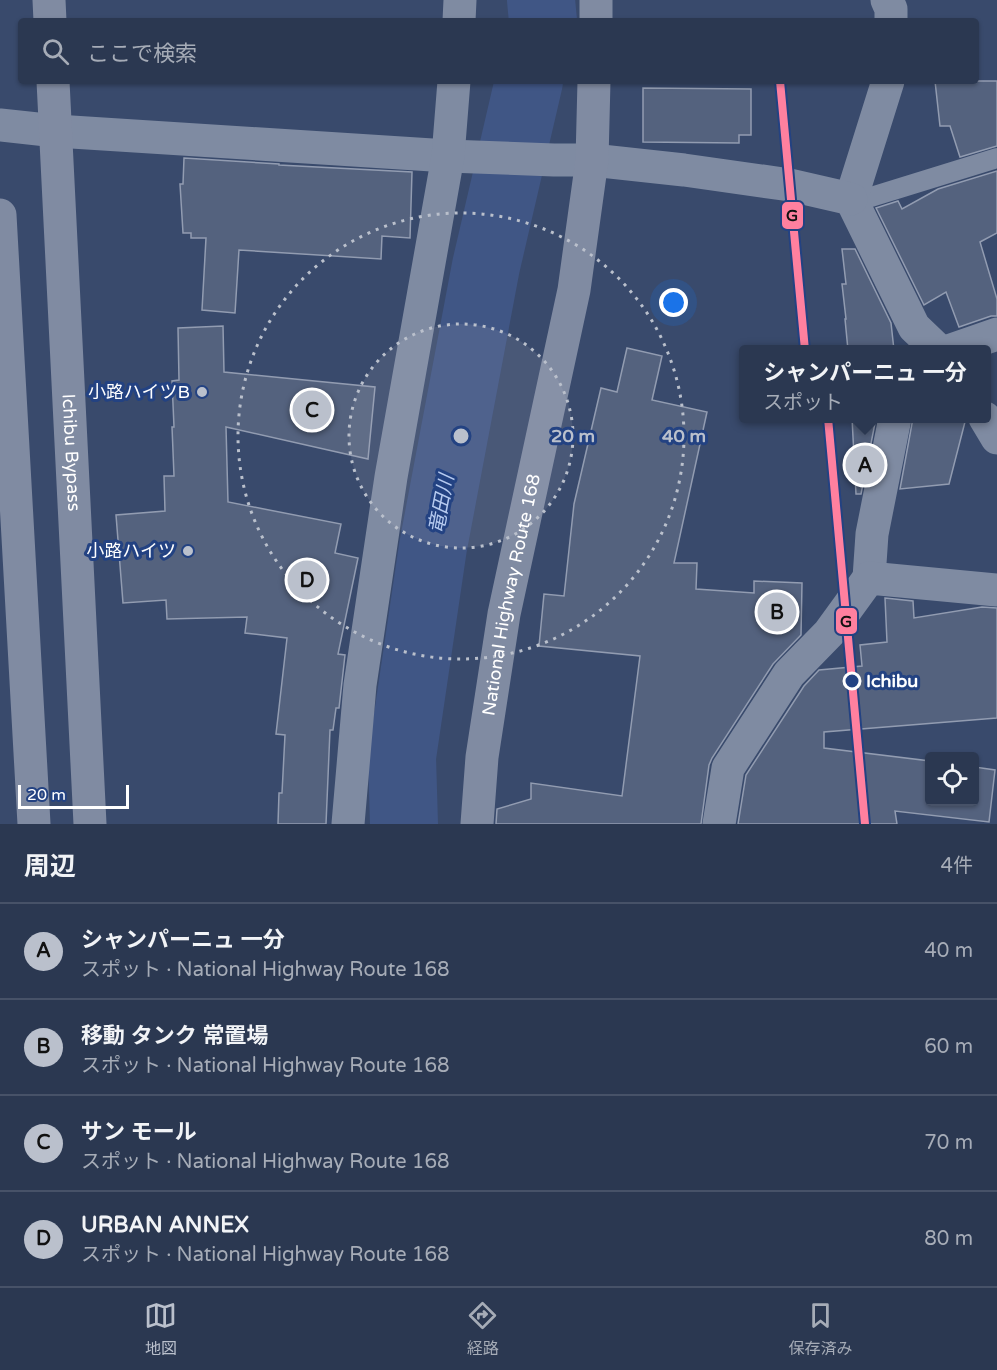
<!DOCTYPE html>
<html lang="ja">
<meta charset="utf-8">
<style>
body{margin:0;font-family:"Varela Round","Noto Sans JP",sans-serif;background:#37435b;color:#f1f3f6}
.controls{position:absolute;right:18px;bottom:18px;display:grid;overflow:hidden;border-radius:6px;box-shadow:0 2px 4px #0004}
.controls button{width:54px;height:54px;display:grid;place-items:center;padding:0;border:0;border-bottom:2px solid #475268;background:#2b3851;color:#f1f3f6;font:30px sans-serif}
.scale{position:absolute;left:18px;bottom:15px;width:111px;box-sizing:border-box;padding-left:6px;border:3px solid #fff;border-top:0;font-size:16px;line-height:21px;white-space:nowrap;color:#fff;-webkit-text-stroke:4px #234282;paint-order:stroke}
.you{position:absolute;left:674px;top:303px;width:21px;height:21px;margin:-15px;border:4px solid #fff;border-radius:50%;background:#1a73e8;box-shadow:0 0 0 9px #1a73e833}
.badge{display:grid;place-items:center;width:39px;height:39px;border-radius:50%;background:#bac0cc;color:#111;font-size:20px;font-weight:700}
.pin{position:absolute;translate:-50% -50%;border:3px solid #fff;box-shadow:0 2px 6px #0006}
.popup{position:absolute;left:739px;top:345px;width:252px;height:78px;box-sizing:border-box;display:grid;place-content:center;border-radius:6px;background:#2b3851;filter:drop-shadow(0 2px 4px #0005);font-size:20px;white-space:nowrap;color:#a6acb7}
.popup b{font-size:22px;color:#f1f3f6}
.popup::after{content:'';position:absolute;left:50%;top:100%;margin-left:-12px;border:12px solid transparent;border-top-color:#2b3851}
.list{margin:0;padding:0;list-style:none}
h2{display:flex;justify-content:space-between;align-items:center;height:78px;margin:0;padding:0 24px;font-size:26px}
h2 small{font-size:20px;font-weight:400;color:#a6acb7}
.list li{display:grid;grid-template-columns:39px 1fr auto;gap:18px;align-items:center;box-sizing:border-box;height:96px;padding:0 24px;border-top:2px solid #475268}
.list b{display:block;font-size:22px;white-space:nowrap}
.list p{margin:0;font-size:20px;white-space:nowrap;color:#a6acb7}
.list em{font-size:20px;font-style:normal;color:#a6acb7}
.icon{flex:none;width:33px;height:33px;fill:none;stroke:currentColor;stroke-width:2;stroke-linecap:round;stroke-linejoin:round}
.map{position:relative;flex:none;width:997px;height:824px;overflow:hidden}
.search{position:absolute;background:#2b3851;box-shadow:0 2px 4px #0004;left:18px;right:18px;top:18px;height:66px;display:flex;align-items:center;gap:15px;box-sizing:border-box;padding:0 21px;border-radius:6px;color:#a6acb7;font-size:22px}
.sheet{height:462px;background:#2b3851}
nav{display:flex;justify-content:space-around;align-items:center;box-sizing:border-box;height:84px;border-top:2px solid #475268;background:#2b3851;font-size:16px;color:#a6acb7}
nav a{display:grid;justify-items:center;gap:3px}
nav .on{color:#bac0cc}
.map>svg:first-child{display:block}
</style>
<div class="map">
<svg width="997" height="824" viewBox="0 0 997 824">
<rect width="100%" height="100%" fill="#394a6c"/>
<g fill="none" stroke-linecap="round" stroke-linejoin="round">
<g stroke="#405685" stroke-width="68">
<polyline points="541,0 543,21"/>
<polyline points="404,824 402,757 433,547 486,266 529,81"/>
</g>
</g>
<g fill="#54627e" stroke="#929cb1" stroke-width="1.5">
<polygon points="935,81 997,81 997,146 960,157 950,126 940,126"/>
<polygon points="643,88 751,89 751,135 739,135 739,143 643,142"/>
<polygon points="184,158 279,164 279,165 412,172 410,238 382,236 381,259 239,250 235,313 202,310 206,238 191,238 191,233 183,233 180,184 183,184"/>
<polygon points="997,171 997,233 980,242 997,299 997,316 991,316 959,327 946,292 924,305 876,208 898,201 902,209 938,189"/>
<polygon points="842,249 855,249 891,323 894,350 848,350 845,319 846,319 842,284 846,284"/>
<polygon points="223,326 224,372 375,387 368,459 226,427 228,502 341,524 335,553 358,558 338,654 345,655 339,708 336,708 333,730 330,730 326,824 278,824 279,793 282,793 285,735 276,734 287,638 245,633 247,617 167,619 166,600 123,603 116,515 165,511 164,476 174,476 172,427 174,427 172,381 179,380 178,328"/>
<polygon points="627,348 662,356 652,400 707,412 674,563 697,563 696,589 754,593 754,581 802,583 801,635 773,664 712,758 709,765 701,824 496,824 497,809 531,799 531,783 622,796 640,656 539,646 544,594 564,596 574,504 601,388 617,392"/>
<polygon points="852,418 876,418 861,494 856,494"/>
<polygon points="913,418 966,418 949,484 900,489"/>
<polygon points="885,598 913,601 914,618 982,607 997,608 997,718 824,732 824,748 930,761 930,801 975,801 975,767 995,770 989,822 895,811 897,824 738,824 746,775 804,686 819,670 862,666 860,645 887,642"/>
</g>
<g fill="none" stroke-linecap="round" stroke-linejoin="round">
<polyline stroke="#7f8ba2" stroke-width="20" points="851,199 871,197 997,158"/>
<g stroke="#7f8ba2" stroke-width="33">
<polyline points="887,0 891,9 891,21"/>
<polyline points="459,21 460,0"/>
<polyline points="888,81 851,199 914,327 938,350"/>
<polyline points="0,125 56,131 448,156 554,160 592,160 684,170 790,185 851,199"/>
<polyline points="951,350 997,334"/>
<polyline points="985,418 997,438"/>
<polyline points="869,578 872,534 895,418"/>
<polyline points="348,824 360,685 391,477 448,156 454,81"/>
<polyline points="719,824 728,768 789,674 829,633 869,578 997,590"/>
</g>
<g stroke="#808ba2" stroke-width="33">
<polyline points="49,0 50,21"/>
<polyline points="596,21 596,0"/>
<path id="s1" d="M53,81L90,824"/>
<polyline points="0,215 34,824"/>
<path id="s2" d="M477,824L482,757L504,614L574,290L592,160L594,81"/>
</g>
<defs>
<g id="rail-1">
<polyline points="780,81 805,350"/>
<polyline points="828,418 865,824"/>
</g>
</defs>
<use href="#rail-1" stroke="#234282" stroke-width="12"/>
<use href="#rail-1" stroke="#ff809f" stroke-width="8"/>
</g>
<circle cx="461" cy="436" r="112" fill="#bac0cc" fill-opacity=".12"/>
<g fill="none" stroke="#bac0cc" stroke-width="3" stroke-dasharray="3 6">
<circle cx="461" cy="436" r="112"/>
<circle cx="461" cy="436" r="223"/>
</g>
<g fill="#bac0cc" stroke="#234282" stroke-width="2">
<circle cx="202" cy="392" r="6"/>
<circle cx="188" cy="551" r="6"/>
</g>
<circle fill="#234282" stroke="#fff" stroke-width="3" cx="852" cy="681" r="8"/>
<g text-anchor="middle" stroke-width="6" stroke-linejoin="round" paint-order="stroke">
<g font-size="18" fill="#fff" stroke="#234282" text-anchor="end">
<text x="190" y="398">小路ハイツB</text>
<text x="176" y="557">小路ハイツ</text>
</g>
<g font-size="18" fill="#fff" stroke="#234282">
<text dy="6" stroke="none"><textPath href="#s1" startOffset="372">Ichibu Bypass</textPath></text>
<text dy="6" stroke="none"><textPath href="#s2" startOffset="232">National Highway Route 168</textPath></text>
</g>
<g font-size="18" font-weight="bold" fill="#fff" stroke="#234282" text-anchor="start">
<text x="866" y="687">Ichibu</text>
</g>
<g font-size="20" font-style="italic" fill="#b6caef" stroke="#234282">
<text transform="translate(441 504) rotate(-79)" y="7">竜田川</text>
</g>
</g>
<circle cx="461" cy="436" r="9" fill="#bac0cc" stroke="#234282" stroke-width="3"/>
<g font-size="18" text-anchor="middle" font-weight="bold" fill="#bac0cc" stroke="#234282" stroke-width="6" stroke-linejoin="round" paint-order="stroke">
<text x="573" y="442">20 m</text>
<text x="684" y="442">40 m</text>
</g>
<g stroke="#234282" stroke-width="2">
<rect x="781" y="201" width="23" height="29" rx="6" fill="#ff809f"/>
<rect x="835" y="607" width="23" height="28" rx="6" fill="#ff809f"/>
</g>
<g font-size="16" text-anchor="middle" font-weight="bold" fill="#111">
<text x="792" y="221">G</text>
<text x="846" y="627">G</text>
</g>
</svg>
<div class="controls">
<button><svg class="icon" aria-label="locate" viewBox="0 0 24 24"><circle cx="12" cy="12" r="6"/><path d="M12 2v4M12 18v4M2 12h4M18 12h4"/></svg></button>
</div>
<div class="scale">20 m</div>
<div class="you"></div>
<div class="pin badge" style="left:865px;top:465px">A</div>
<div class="popup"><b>シャンパーニュ 一分</b>スポット</div>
<div class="pin badge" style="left:777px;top:612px">B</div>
<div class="pin badge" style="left:312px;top:410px">C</div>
<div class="pin badge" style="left:307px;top:580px">D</div>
<div class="search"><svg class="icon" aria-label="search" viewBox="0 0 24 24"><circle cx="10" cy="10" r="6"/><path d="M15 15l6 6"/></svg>ここで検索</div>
</div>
<section class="sheet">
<h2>周辺<small>4件</small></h2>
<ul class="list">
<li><span class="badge">A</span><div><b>シャンパーニュ 一分</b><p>スポット · National Highway Route 168</p></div><em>40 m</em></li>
<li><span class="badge">B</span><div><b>移動 タンク 常置場</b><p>スポット · National Highway Route 168</p></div><em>60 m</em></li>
<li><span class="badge">C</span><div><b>サン モール</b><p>スポット · National Highway Route 168</p></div><em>70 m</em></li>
<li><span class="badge">D</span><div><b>URBAN ANNEX</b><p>スポット · National Highway Route 168</p></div><em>80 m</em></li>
</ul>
</section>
<nav>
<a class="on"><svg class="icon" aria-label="map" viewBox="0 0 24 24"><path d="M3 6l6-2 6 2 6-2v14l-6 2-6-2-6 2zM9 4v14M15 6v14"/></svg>地図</a>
<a><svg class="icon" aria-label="directions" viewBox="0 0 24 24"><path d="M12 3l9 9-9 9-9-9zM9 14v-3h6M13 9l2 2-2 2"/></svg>経路</a>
<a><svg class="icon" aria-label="saved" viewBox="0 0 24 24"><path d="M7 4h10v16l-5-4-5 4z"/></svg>保存済み</a>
</nav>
